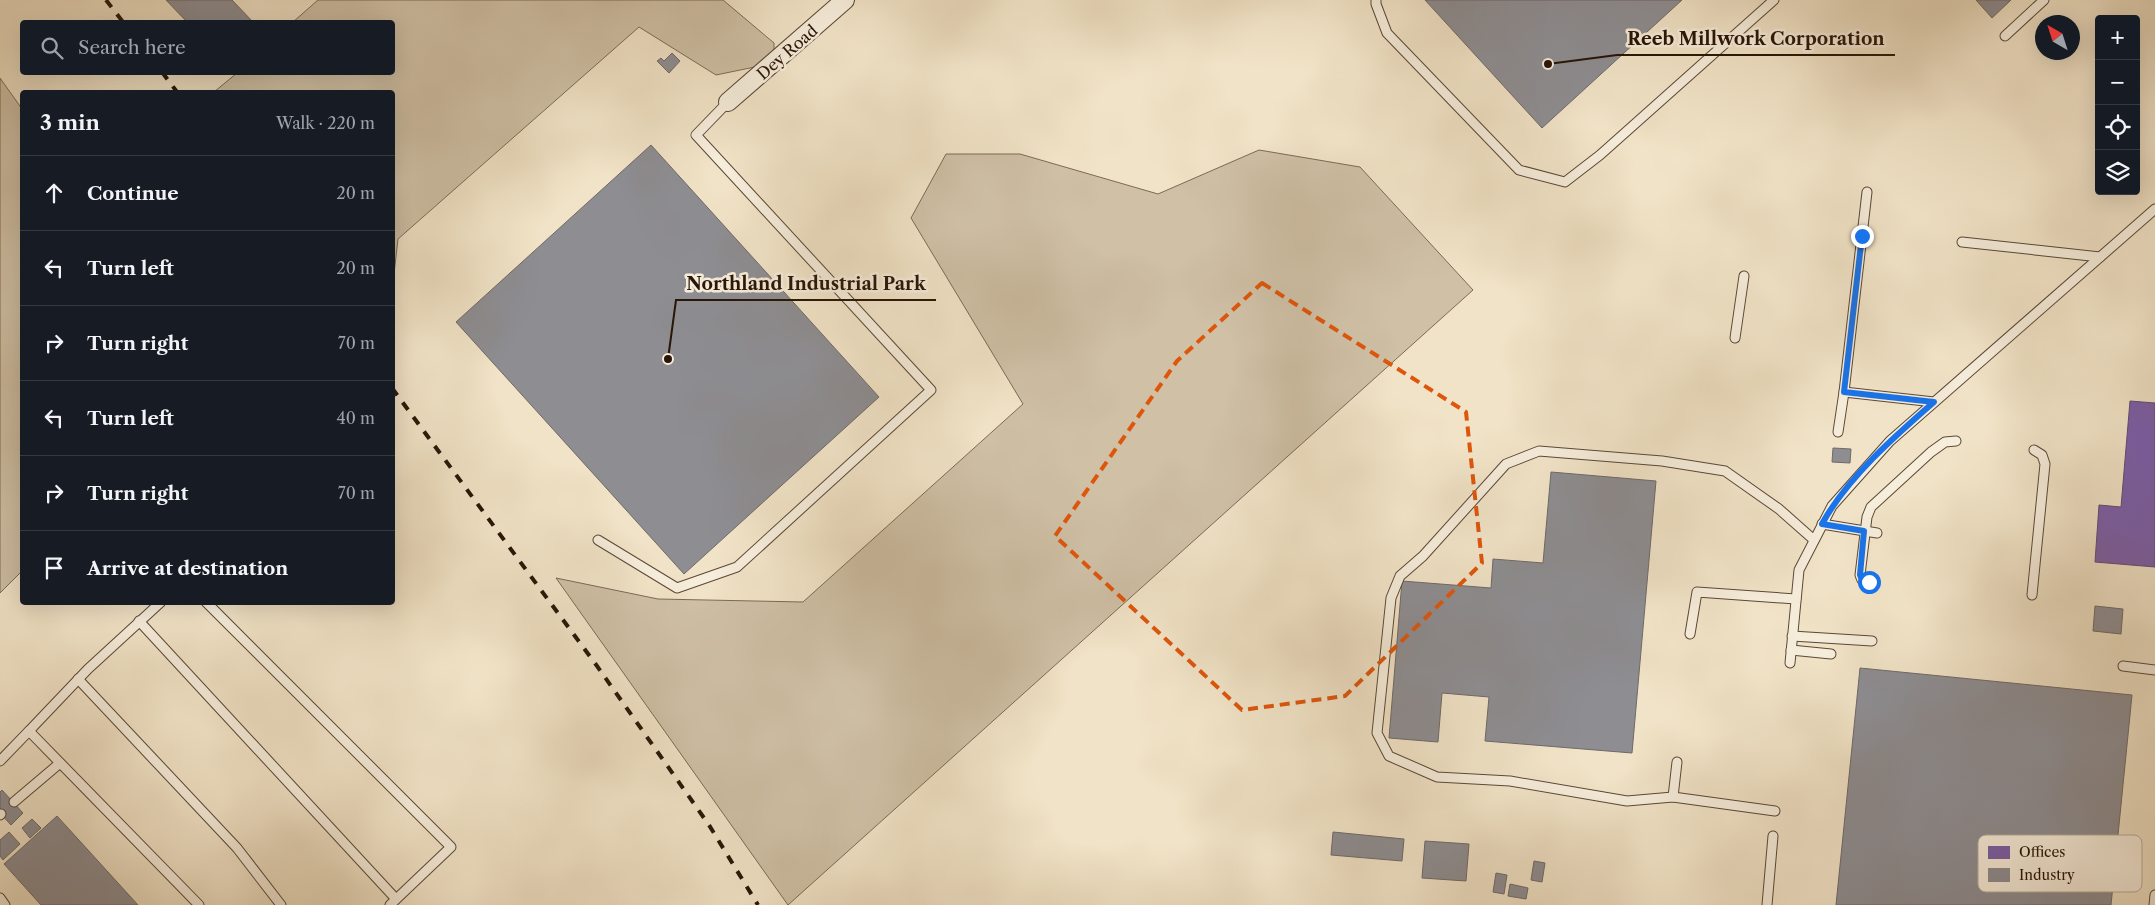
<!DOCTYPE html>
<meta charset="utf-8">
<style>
body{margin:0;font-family:"Libre Caslon Text",serif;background:#242831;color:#f1f3f6}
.controls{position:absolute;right:15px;top:15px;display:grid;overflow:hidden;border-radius:5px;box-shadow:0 5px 20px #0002}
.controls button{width:45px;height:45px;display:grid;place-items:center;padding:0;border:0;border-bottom:1px solid #363941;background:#171b24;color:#f1f3f6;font:25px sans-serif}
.compass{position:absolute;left:2035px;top:15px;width:45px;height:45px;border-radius:50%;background:#171b24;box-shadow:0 5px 20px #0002;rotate:321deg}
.stop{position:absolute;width:15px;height:15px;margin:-11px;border:4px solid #1a73e8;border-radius:50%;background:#fff}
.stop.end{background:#1a73e8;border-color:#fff;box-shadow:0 1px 5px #0008}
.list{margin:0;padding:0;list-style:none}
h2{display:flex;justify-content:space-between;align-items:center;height:65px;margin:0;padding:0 20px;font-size:21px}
h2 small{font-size:16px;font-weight:400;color:#9ea1a6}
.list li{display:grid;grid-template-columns:32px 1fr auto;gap:15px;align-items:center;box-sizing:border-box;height:75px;padding:0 20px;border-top:1px solid #363941}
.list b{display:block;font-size:19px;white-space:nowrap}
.list em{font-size:16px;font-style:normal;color:#9ea1a6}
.icon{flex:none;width:28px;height:28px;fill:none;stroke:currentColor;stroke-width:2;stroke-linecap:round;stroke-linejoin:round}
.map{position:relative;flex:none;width:2155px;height:905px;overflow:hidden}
.search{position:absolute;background:#171b24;box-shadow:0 5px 20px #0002;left:20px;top:20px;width:375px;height:55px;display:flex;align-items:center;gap:12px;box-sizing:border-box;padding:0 18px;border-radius:5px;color:#9ea1a6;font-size:19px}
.panel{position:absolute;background:#171b24;box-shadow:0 5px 20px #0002;left:20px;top:90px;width:375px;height:515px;border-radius:5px}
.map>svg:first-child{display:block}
</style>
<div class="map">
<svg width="2155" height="905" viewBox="0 0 2155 905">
<rect width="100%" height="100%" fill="#f1e3c7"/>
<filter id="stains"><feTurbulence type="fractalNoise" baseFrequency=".004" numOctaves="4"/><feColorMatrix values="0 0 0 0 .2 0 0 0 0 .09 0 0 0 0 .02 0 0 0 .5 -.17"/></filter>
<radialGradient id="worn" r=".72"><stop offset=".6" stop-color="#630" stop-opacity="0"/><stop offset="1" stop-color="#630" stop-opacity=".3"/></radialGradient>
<g fill="#cfc0a6" stroke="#7c6a56">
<polygon points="318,0 723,0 774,43 774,63 716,75 639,27 398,239 393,283 392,92 214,92 237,73 392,72 392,22 293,22"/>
<polygon points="0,78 22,109 22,571 0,593"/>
<polygon points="1259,150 1360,167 1473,290 788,905 556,578 658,599 803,602 1023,404 911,218 946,154 1020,154 1158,194"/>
</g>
<polygon fill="#7b5ea7" stroke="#624877" points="2130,401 2155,403 2155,567 2095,562 2099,505 2121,507"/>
<g fill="#8d8d92" stroke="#6f6968">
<polygon points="166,0 232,0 253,22 187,22"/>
<polygon points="1425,0 1682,0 1542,128"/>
<polygon points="1976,0 2011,0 1992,18"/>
<polygon points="672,53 680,61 669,73 657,61 661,58 664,61"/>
<polygon points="651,145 879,397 684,574 456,322"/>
<polygon points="1833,448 1851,449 1850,463 1832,462"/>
<polygon points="1551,472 1656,481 1632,753 1485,741 1489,697 1442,693 1438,742 1389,738 1402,581 1491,588 1493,559 1543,563"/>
<polygon points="2095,606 2123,609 2121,634 2093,631"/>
<polygon points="1860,668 2132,695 2111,905 1836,905"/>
<polygon points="2,790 23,813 11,825 0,813 0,792"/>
<polygon points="57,816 138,905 41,905 4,864"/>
<polygon points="32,819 41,828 30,838 22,828"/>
<polygon points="9,832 20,844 3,860 0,856 0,840"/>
<polygon points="1333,832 1404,839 1402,861 1331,855"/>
<polygon points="1425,841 1469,844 1466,881 1422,878"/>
<polygon points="1534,861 1545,863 1542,882 1531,880"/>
<polygon points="1496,873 1507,875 1504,894 1493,892"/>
<polygon points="1510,884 1528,888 1526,899 1508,896"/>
</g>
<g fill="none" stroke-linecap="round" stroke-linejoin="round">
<defs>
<g id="lane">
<polyline points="1376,0 1376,4 1387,33 1519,170 1565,182 1600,155 1774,0"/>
<polyline points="2005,36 2044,0"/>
<polyline points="1962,242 2100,257"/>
<polyline points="1735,338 1744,276"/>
<polyline points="1844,392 1867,192"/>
<polyline points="1838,432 1844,392 1934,402"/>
<polyline points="1822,524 1877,533"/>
<polyline points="598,540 677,588 737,567 931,390 696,135 728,102"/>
<polyline points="1869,582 1862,580 1860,575 1867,517 1871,507 1931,452 1945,442 1956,441"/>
<polyline points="2032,595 2045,464 2042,455 2034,450"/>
<polyline points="206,602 451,847 390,905"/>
<polyline points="139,621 396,899"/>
<polyline points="1690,634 1697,592 1796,599"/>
<polyline points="1792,636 1872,641"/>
<polyline points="1791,650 1831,654"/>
<polyline points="1790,663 1799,570 1832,506 1890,441 2155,209"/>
<polyline points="2123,666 2155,670"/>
<polyline points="78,679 237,848 281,905"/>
<polyline points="29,731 88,669 161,602"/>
<polyline points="0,761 29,731 199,905"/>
<polyline points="1677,762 1673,797 1775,811"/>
<polyline points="1673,797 1627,801 1510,781 1437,777 1389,756 1377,733 1391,598 1400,576 1423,556 1506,464 1539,451 1662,461 1725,471 1779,509 1814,540"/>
<polyline points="14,802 60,763"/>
<polyline points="0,815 1,814"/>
<polyline points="0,898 5,905"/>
<polyline points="1767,905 1773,836"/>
<polyline points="2154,905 2155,895"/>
</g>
<polyline id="street" points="728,102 845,0"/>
</defs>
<use href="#lane" stroke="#5a4837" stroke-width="11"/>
<use href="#street" stroke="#5a4837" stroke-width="20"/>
<use href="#lane" stroke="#f6eddb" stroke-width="9"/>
<use href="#street" stroke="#f6eddb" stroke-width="18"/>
<g stroke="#281507" stroke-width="4" stroke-dasharray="9 9" stroke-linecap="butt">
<polyline points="106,0 123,22"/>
<polyline points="162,72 177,92"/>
<polyline points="392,388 597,666 709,825 758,905"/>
</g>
</g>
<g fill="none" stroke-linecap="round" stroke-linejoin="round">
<path stroke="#1a73e8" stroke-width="6" d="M1862,236L1844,392L1934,402C1895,436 1847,478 1822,524L1864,531L1860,575L1862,580L1869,582"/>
</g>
<path fill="none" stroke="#de560c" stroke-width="4" stroke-dasharray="10 6" stroke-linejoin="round" d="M1262,283L1466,412L1482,563L1345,696L1242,710L1055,536L1177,361Z"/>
<g text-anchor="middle" stroke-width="5" stroke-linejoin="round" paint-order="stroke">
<g font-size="16" fill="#281507" stroke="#f6eddb">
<text transform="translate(787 52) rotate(-41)" y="6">Dey Road</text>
</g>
</g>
<rect x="1978" y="835" width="164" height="57" rx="8" fill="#f6eddb" stroke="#b8ac9b" stroke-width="1"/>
<rect x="1988" y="846" width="22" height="13" fill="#7b5ea7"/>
<rect x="1988" y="868" width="22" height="14" fill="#8d8d92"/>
<g font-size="14" fill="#281507">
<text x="2019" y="857">Offices</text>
<text x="2019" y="880">Industry</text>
</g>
<path fill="none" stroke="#281507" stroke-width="2" d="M1548 64L1617 55H1895M668 359L676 300H936"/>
<g fill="#281507" stroke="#f6eddb" stroke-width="2">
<circle cx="1548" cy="64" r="5"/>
<circle cx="668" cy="359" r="5"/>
</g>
<g font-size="18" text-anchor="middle" font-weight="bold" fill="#281507" stroke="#f6eddb" stroke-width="5" stroke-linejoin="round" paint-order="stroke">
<text x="1756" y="45">Reeb Millwork Corporation</text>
<text x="806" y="290">Northland Industrial Park</text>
</g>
<rect width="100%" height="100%" filter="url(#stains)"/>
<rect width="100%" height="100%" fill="url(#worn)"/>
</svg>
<div class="controls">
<button>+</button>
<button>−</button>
<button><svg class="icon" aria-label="locate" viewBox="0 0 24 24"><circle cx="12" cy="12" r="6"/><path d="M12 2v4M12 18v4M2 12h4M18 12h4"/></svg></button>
<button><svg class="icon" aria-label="layers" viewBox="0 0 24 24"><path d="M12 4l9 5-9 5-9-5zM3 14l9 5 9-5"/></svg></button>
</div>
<svg class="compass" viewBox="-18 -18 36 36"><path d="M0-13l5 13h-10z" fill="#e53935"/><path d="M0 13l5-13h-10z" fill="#9ea1a6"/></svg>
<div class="stop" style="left:1869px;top:582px"></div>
<div class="stop end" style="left:1862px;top:236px"></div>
<div class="search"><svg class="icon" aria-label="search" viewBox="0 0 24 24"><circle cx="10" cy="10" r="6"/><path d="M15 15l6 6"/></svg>Search here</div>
<section class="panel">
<h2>3 min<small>Walk · 220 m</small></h2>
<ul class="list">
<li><svg class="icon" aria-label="ahead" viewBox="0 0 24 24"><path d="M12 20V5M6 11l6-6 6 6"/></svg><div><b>Continue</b></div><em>20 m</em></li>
<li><svg class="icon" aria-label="left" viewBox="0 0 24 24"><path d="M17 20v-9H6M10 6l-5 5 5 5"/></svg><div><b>Turn left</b></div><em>20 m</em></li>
<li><svg class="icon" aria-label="right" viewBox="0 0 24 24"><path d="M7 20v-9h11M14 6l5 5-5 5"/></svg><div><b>Turn right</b></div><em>70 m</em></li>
<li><svg class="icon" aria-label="left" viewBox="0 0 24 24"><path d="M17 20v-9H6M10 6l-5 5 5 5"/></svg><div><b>Turn left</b></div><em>40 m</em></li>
<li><svg class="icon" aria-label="right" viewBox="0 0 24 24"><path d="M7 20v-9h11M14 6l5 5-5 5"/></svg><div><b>Turn right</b></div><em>70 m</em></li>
<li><svg class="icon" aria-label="arrive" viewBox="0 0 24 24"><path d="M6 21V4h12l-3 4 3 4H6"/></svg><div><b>Arrive at destination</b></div></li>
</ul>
</section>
</div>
